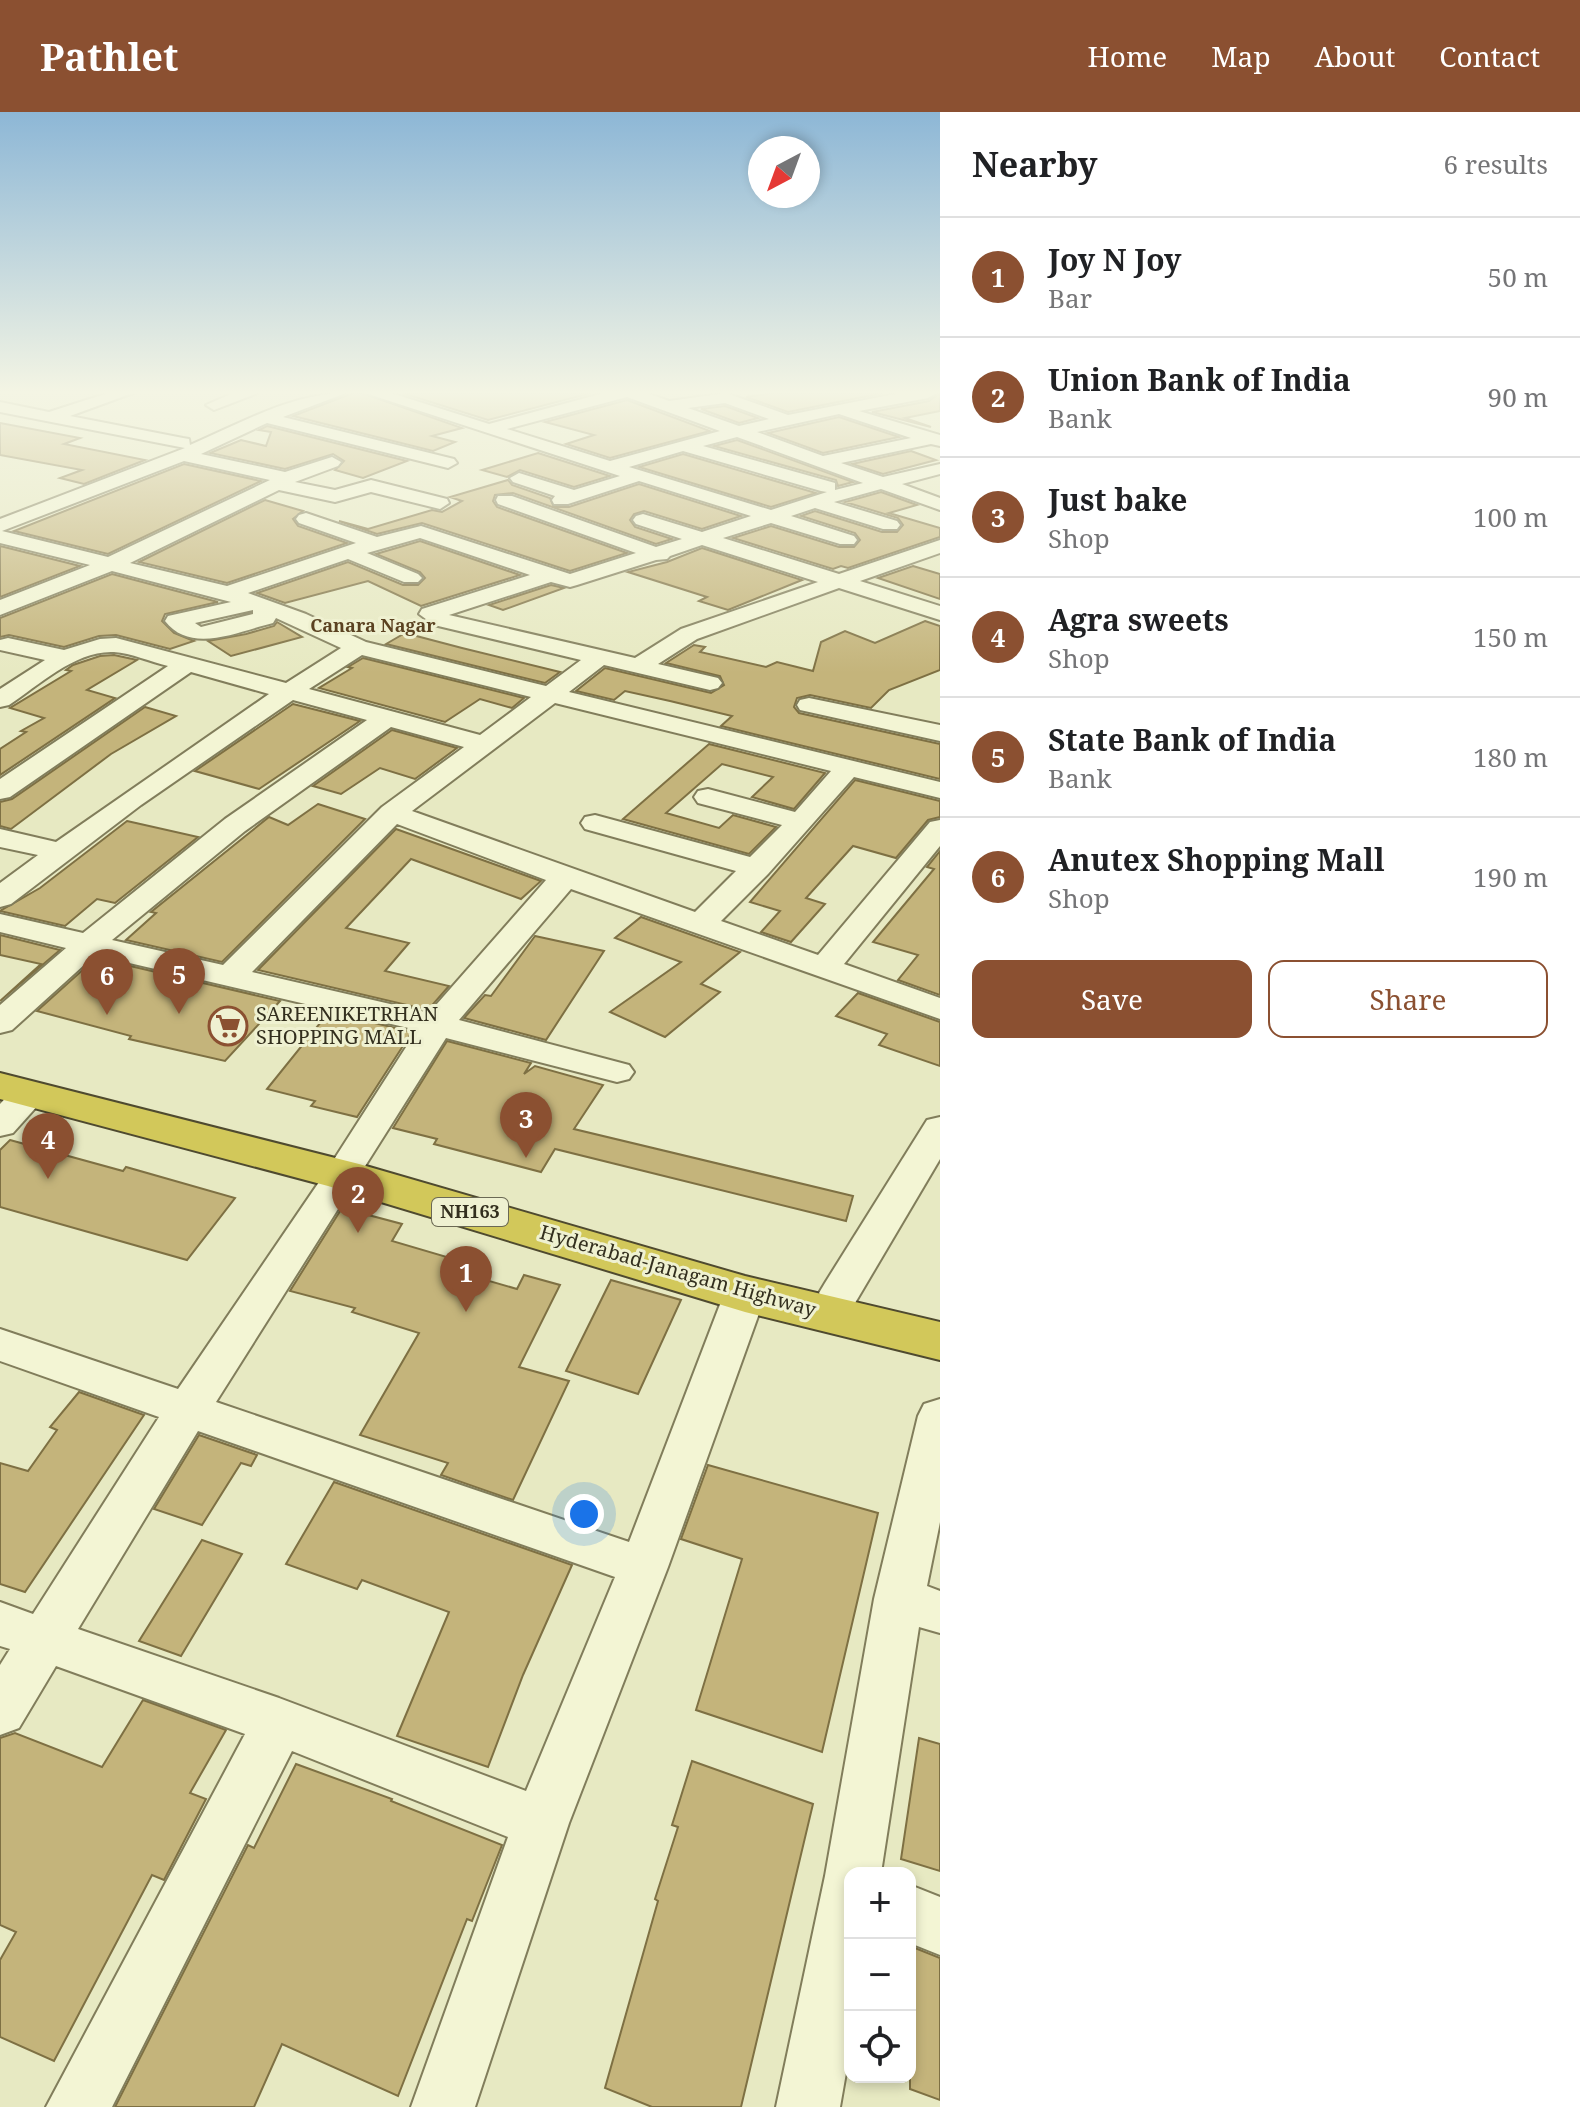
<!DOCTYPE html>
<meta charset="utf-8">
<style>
body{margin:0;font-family:"Noto Serif",serif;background:#f6f6f6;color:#202124}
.controls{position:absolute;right:24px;bottom:24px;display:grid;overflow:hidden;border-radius:16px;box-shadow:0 4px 12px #0003}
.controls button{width:72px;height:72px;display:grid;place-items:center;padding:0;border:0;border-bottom:2px solid #e0e0e0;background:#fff;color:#202124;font:40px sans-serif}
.compass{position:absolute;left:748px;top:24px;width:72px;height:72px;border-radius:50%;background:#fff;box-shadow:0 4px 12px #0003;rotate:221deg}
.you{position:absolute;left:584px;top:1402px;width:28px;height:28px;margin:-20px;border:6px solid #fff;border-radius:50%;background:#1a73e8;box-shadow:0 0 0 12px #1a73e833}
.badge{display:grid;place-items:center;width:52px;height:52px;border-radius:50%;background:#8b5031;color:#fff;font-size:26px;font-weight:700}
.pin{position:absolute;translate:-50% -66px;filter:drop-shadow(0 2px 4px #0008)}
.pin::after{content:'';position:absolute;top:42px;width:28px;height:24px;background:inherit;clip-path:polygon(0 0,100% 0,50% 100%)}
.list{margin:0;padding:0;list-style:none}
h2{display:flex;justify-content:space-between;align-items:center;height:104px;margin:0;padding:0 32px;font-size:34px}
h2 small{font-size:26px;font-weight:400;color:#757577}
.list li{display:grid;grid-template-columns:52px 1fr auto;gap:24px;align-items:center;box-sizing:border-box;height:120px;padding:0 32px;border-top:2px solid #e0e0e0}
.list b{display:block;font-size:30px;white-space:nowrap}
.list p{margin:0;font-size:26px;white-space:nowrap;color:#757577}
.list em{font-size:26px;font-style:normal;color:#757577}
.actions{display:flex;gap:16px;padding:24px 32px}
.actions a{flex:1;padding:18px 0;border:2px solid #8b5031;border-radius:16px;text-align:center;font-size:28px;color:#8b5031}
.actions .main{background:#8b5031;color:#fff}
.icon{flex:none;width:44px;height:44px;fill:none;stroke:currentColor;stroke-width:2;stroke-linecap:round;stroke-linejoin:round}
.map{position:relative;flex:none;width:940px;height:1995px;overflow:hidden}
header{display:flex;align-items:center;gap:48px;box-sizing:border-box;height:112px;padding:0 40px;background:#8b5031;color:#fff}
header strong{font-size:38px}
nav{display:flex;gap:44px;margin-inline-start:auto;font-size:28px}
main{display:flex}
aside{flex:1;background:#fff}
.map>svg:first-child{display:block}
</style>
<header>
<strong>Pathlet</strong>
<nav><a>Home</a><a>Map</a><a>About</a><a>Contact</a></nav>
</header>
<main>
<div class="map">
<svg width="940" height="1995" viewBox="0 0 940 1995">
<rect width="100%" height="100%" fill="#e7e9c2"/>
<g fill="#c4b47b" stroke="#7e7043" stroke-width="2">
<polygon points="353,281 362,281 462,316 432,324 455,330 433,339 293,304"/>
<polygon points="402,281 591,281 488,308"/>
<polygon points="772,281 883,281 788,300 746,285"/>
<polygon points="940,281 940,299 905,306 931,315 872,300 929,289"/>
<polygon points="627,288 710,319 610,346 566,332 594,323 545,310"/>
<polygon points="725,294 758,306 739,311 701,297"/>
<polygon points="839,305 899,325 823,341 768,321"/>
<polygon points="0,311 80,326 64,332 145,348 84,372 60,366 82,358 0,343"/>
<polygon points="267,314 407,349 363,366 335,358 344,349 333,342 285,357 210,341 241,328 266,334 271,320 259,318"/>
<polygon points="737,328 853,370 838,374 836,368 714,334"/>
<polygon points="911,339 936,348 883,362 852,352"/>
<polygon points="538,341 610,364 574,375 520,358 507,365 482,358"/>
<polygon points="683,342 816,381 771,395 639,355"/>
<polygon points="184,352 261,369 108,442 14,419"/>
<polygon points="508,368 512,373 550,386 554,395 569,395 639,372 741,404 702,417 644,399 634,402 630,408 635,415 672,427 656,432 513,381 495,383 493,389 497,395 627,441 570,459 422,411 377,422 339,409 368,417 432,398 442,400 462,389 450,385"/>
<polygon points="881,380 917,393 889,401 940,416 940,425 848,456 841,454 833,457 733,426 771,414 839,435 854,435 860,428 855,421 801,404 815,399 882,420 897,420 903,413 898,406 845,390"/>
<polygon points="265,388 303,399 293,407 298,414 347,431 227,471 139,450"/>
<polygon points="420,429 520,463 421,494 368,469 285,491 257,481 348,450 403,473 418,473 425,466 420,460 376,442"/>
<polygon points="0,434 80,454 0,485"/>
<polygon points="702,436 802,468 728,498 699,489 707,485 628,460 667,450"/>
<polygon points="913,454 940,462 940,487 878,466"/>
<polygon points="112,462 218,490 165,502 162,509 174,521 194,529 170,537 116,523 99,524 64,535 9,523 0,525 0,506"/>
<polygon points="551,473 564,476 503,498 489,493"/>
<polygon points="925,509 940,514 940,558 889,578 871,596 810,583 797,586 794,595 799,601 940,632 940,667 721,614 732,604 670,589 625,579 614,588 576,579 605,556 711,581 724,573 720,564 666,551 694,533 705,535 700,540 766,555 777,550 813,559 821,530 845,519 875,531"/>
<polygon points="277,510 302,525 231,544 208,529 246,522 274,514"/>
<polygon points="405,521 462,536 560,560 545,571 386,532"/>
<polygon points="114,543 137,548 87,578 115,586 0,663 0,637 26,620 21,619 44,606 10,596 71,559 66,558 73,553 100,544"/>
<polygon points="363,546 524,586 512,596 480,587 445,610 319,576 352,556 348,555"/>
<polygon points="293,592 360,609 259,677 195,659"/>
<polygon points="145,595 176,604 111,642 11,717 0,714 0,690 12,687"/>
<polygon points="392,618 457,636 415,667 380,656 341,682 313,674"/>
<polygon points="709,632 825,661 794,697 752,685 773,665 722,652 666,701 719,716 733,703 776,715 749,742 623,707"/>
<polygon points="855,668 940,689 940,705 928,708 896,746 853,734 806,786 825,792 791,830 761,820 780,799 750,790"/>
<polygon points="318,692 365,707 222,850 126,828 156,801 151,800 269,705 288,713"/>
<polygon points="127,709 198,725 115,791 97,787 65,814 0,799 40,776"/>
<polygon points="396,717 541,769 521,787 411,747 346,816 409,831 385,859 449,874 428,898 258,858"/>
<polygon points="940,739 940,883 898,868 918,843 873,830 934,757 927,755"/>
<polygon points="641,805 740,840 701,872 720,880 665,925 610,900 681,850 615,826"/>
<polygon points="0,823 60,838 0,889 41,852 0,843"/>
<polygon points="535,824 604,839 546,928 464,906 485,883 491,884"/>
<polygon points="96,846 280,889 225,949 129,927 131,924 37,899"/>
<polygon points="858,881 940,910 940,954 879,933 887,922 836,904"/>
<polygon points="329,900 412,920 357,1005 311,994 315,989 267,977"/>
<polygon points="447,929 531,951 524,962 535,954 603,973 574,1017 853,1084 846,1109 555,1037 541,1060 434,1032 437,1027 393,1016"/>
<polygon points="10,1028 123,1059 126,1055 235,1086 187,1148 0,1095 0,1038"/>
<polygon points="342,1096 402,1112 392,1129 457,1148 451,1158 517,1177 524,1163 560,1173 519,1255 569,1269 513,1388 441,1363 448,1351 360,1323 419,1221 352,1200 355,1196 290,1179"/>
<polygon points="611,1168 681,1188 638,1282 566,1259"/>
<polygon points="79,1280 144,1303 25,1480 0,1472 0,1351 28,1359 57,1318 50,1315"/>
<polygon points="199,1323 257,1343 251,1354 241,1351 202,1413 154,1397"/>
<polygon points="708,1353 878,1401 822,1640 696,1598 742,1447 681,1427"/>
<polygon points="334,1370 572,1453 523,1563 488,1655 397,1624 449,1500 362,1468 357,1477 286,1452"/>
<polygon points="202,1428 242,1442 181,1544 139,1529"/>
<polygon points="143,1588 226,1618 190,1681 206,1687 164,1768 152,1763 54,1949 0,1925 0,1848 16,1820 0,1813 0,1626 15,1621 102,1655"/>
<polygon points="919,1626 940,1632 940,1759 901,1747"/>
<polygon points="692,1649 813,1692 741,1995 652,1995 605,1976 658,1789 655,1787 678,1715 672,1713"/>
<polygon points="296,1652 392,1687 391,1689 502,1733 472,1809 467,1807 398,1984 282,1932 254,1995 115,1995 248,1733 254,1736"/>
<polygon points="910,1834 940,1846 940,1988 910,1977"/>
</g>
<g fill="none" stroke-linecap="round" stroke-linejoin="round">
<defs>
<g id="minor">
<path d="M108,281H133L70,304L183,326L189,327L190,333C239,312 292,281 346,281L283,305L454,347L457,351L448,356L267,311L201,342L285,360L332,345L341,350L338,354L295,370L335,378L371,368L447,387L449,391L440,397L371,380L335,390L279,378L130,451L227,474L356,431L299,411L296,407L299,403L306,401L377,425L421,414L570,462L636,441L498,392L496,388L498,384H512L656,435L682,427L636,412L633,408L636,404L643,402L702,420L751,404L639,369L568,392H554L552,388L555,384L513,370L510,366L519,361L574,378L620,364L365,281H391L489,312L604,281H647L669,289L726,281L788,303L900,281H936L928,286L859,299L940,323V334L931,332L841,351L883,365L940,352V362L902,372L940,386V398L881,377L834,390L897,409L900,413L897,417H883L815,396L791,404L854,424L857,428L854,432H840L771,411L723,426L839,462L940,428V441L860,469L940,494V508L839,476L697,527L658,552L718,566L722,571L718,576L710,578L604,553L569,580L940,670V686L854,665L768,762L721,809L818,843L930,710L940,708V734L844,852L940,886V907L571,777L459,908L629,953L634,960L629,967L617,970L446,926L216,1290L629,1430L724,1182L730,1172L745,1167L760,1172L766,1182L668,1455L569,1711L475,1995H411L508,1725L292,1639L112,1995H46L245,1622L56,1554L19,1616L0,1623V1553L10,1537L0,1534V1490L33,1502L159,1305L0,1249V1217L178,1277L330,1054L336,1053L333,1049L417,918L95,843L12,918L0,921V893L66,836L0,820V802L83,821L225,707L367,608L293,588L141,693L11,792L0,795V771L38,743L0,735V717L56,730L269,582L191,560L10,685L0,687V667L168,554C151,550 131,541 114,540C76,538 39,573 9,593L0,595V577L45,548L0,538V528L8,526L64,538L100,527L116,526L286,571L341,536L276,506L273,511C239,519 191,543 165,509L168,504L231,490L112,459L0,503V488L90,453L0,431V407L185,336L0,300V290L49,300ZM627,285L720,319L610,349L507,317ZM725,291L769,307L739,314L688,296ZM839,302L911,326L823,344L757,320ZM737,325L863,371L835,378V371L703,334ZM683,339L821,379L827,380L771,398L629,355ZM184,349L270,368L108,445L2,419ZM420,426L530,463L422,497L419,502L434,513L581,548L546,574L366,530L306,502L248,481L348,447L404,470H418L422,466L418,462L367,441ZM702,433L818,470L681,517L635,546L449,503L551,470L570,475L577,473L656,448L667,447L670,444ZM253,498V502L201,515L195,511ZM362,543L531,585L480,623L309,577ZM555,591L831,659L795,700L708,677L698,679L694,685L698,691L782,713L750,745L595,703L585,705L581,711L585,717L736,759L695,800L412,699ZM391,615L464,635L382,695L223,853L112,828L245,719ZM397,712L546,768L429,901L252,860ZM198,1319L615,1465L526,1679L279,1586L78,1517Z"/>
<polygon points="233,281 258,281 214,298 206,293"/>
<polygon points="809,586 940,613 940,629 800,598 797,593 800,588"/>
<polygon points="30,971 43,974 48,982 13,1021 0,1024 0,992 17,974"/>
<polygon points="940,1005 940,1047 855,1191 840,1195 825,1191 819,1181 825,1171 927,1008"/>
<polygon points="940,1287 940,1410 927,1474 940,1479 940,1521 919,1515 881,1761 850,1761 850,1938 840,1995 776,1995 825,1764 874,1487 918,1304 924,1292"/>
<polygon points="910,1773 940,1785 940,1843 910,1831"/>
</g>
<polygon id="highway" points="0,961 359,1052 745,1164 940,1210 940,1248 745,1200 328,1074 0,987"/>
</defs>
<use href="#minor" stroke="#817d5b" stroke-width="4"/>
<use href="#highway" stroke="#4f4a2f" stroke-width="4"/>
<use href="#minor" fill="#f3f5d4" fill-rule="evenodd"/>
<use href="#highway" fill="#d2c85a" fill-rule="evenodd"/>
</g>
<linearGradient id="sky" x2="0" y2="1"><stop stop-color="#8db7d6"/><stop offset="0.5" stop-color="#f4f5e4"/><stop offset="1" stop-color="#f4f5e4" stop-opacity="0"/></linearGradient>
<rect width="940" height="561" fill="url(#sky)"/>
<defs>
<symbol id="supermarket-ring" viewBox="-11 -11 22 22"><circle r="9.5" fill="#eff1d1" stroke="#8b5031" stroke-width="1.5"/><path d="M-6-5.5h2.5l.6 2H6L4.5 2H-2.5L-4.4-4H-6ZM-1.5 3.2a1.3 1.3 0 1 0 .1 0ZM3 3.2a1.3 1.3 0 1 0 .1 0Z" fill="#8b5031"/></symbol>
</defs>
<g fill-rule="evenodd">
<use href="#supermarket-ring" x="206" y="892" width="44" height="44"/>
</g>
<g text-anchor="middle" stroke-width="6" stroke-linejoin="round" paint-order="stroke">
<g font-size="18" font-weight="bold" fill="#5b4221" stroke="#eff1d1">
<text x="373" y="520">Canara Nagar</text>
</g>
<rect fill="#eff1d1" stroke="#6b6954" stroke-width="2" x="432" y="1086" width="76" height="28" rx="6"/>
<g font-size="18" font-weight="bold" fill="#332f1e">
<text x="470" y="1106">NH163</text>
</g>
<g font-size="20" fill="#332f1e" stroke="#eff1d1" text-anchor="start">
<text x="256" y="909">SAREENIKETRHAN<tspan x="256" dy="23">SHOPPING MALL</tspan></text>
</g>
<g font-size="20" fill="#332f1e" stroke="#eff1d1">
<text transform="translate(678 1159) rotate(16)" y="7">Hyderabad-Janagam Highway</text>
</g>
</g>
</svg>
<div class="controls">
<button>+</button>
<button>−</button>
<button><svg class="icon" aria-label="locate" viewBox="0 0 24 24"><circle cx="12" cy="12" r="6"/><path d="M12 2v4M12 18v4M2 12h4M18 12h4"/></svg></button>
</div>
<svg class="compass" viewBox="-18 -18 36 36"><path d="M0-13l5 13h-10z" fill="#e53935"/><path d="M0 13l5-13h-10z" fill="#757577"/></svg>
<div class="you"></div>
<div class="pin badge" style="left:466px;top:1200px">1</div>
<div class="pin badge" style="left:358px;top:1121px">2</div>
<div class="pin badge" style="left:526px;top:1046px">3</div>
<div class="pin badge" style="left:48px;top:1067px">4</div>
<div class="pin badge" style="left:179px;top:902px">5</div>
<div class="pin badge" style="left:107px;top:903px">6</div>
</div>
<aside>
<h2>Nearby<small>6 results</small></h2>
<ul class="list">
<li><span class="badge">1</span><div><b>Joy N Joy</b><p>Bar</p></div><em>50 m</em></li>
<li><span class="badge">2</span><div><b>Union Bank of India</b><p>Bank</p></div><em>90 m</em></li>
<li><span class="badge">3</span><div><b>Just bake</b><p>Shop</p></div><em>100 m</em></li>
<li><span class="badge">4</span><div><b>Agra sweets</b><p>Shop</p></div><em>150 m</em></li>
<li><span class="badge">5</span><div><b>State Bank of India</b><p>Bank</p></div><em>180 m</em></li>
<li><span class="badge">6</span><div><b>Anutex Shopping Mall</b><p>Shop</p></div><em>190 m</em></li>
</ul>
<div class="actions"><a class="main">Save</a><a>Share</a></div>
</aside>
</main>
